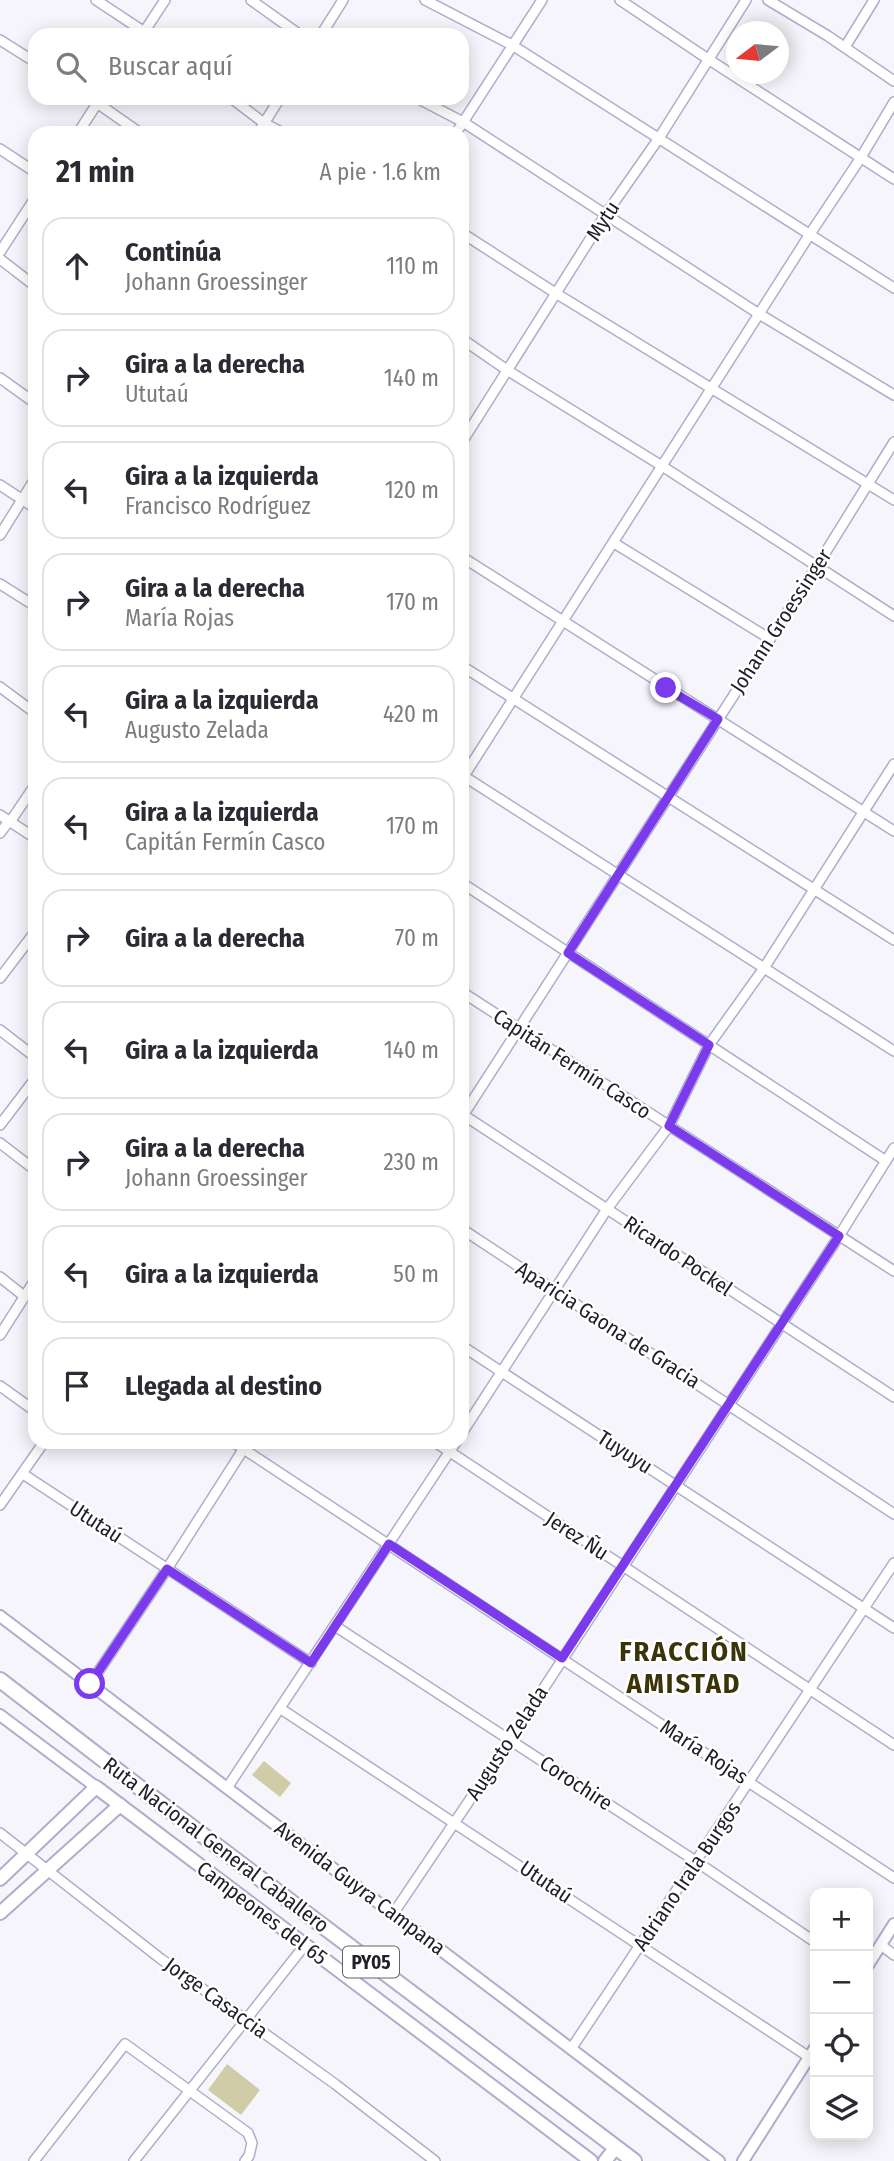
<!DOCTYPE html>
<html lang="es">
<meta charset="utf-8">
<style>
body{margin:0;font-family:"Fira Sans Condensed",sans-serif;background:#f7f7f7;color:#2b2b33}
.controls{position:absolute;right:21px;bottom:21px;display:grid;overflow:hidden;border-radius:14px;box-shadow:0 4px 18px #0003}
.controls button{width:63px;height:63px;display:grid;place-items:center;padding:0;border:0;border-bottom:2px solid #e1e1e2;background:#fff;color:#2b2b33;font:35px sans-serif}
.compass{position:absolute;left:726px;top:21px;width:63px;height:63px;border-radius:50%;background:#fff;box-shadow:0 4px 18px #0003;rotate:254deg}
.stop{position:absolute;width:21px;height:21px;margin:-16px;border:5px solid #7c3aed;border-radius:50%;background:#fff}
.stop.end{background:#7c3aed;border-color:#fff;box-shadow:0 2px 7px #0008}
.list{margin:0;padding:0;list-style:none}
h2{display:flex;justify-content:space-between;align-items:center;height:91px;margin:0;padding:0 28px;font-size:30px}
h2 small{font-size:23px;font-weight:400;color:#7c7c81}
.list li{display:grid;grid-template-columns:46px 1fr auto;gap:21px;align-items:center;box-sizing:border-box;height:98px;margin:0 14px 14px;padding:0 14px;border:2px solid #e1e1e2;border-radius:21px}
.list b{display:block;font-size:26px;white-space:nowrap}
.list p{margin:0;font-size:23px;white-space:nowrap;color:#7c7c81}
.list em{font-size:23px;font-style:normal;color:#7c7c81}
.icon{flex:none;width:38px;height:38px;fill:none;stroke:currentColor;stroke-width:2;stroke-linecap:round;stroke-linejoin:round}
.map{position:relative;flex:none;width:894px;height:2161px;overflow:hidden}
.search{position:absolute;background:#fff;box-shadow:0 4px 18px #0003;left:28px;top:28px;width:441px;height:77px;display:flex;align-items:center;gap:18px;box-sizing:border-box;padding:0 24px;border-radius:21px;color:#7c7c81;font-size:26px}
.panel{position:absolute;background:#fff;box-shadow:0 4px 18px #0003;left:28px;top:126px;width:441px;height:1323px;border-radius:21px}
.map>svg:first-child{display:block}
</style>
<div class="map">
<svg width="894" height="2161" viewBox="0 0 894 2161">
<rect width="100%" height="100%" fill="#f5f5fb"/>
<g fill="#d1cca8">
<polygon points="264,1761 291,1783 280,1797 252,1775"/>
<polygon points="227,2064 260,2090 241,2115 208,2090"/>
</g>
<g fill="none" stroke-linecap="round" stroke-linejoin="round">
<defs>
<g id="minor">
<polyline points="96,0 149,35"/>
<polyline points="251,0 300,35"/>
<polyline points="425,0 512,45 894,288"/>
<polyline points="620,0 708,59 894,179"/>
<polyline points="768,0 828,36 894,81"/>
<polyline points="142,35 165,0"/>
<polyline points="321,35 343,0"/>
<polyline points="0,40 35,62"/>
<polyline points="845,47 874,0"/>
<polyline points="90,98 140,133"/>
<polyline points="231,98 264,123 283,133"/>
<polyline points="417,98 463,122 759,314 894,395"/>
<polyline points="78,133 100,99"/>
<polyline points="258,133 280,98"/>
<polyline points="456,133 542,0"/>
<polyline points="0,149 35,172"/>
<polyline points="462,233 557,294 894,500"/>
<polyline points="0,252 35,198"/>
<polyline points="0,259 35,286"/>
<polyline points="462,339 507,370 662,466 894,616"/>
<polyline points="0,378 35,403"/>
<polyline points="462,442 606,214 659,138 746,0"/>
<polyline points="0,485 35,508"/>
<polyline points="0,535 35,479"/>
<polyline points="614,543 770,639"/>
<polyline points="462,557 894,831"/>
<polyline points="0,584 35,606"/>
<polyline points="462,666 894,940"/>
<polyline points="0,687 35,713"/>
<polyline points="462,775 894,1051"/>
<polyline points="462,779 810,234 860,159 894,102"/>
<polyline points="0,815 35,838"/>
<polyline points="10,822 35,785"/>
<polyline points="0,833 9,821"/>
<polyline points="462,883 886,1161"/>
<polyline points="0,978 35,932"/>
<polyline points="462,992 894,1271"/>
<polyline points="0,1030 35,1057"/>
<polyline points="462,1114 894,1397"/>
<polyline points="462,1117 817,566 894,442"/>
<polyline points="0,1125 35,1079"/>
<polyline points="0,1143 35,1170"/>
<polyline points="462,1229 894,1514"/>
<polyline points="0,1277 24,1296"/>
<polyline points="0,1335 35,1280"/>
<polyline points="462,1346 894,1628"/>
<polyline points="0,1386 35,1411"/>
<polyline points="462,1433 607,1209 669,1126 709,1045 764,968 894,764"/>
<polyline points="233,1442 894,1878"/>
<polyline points="435,1442 894,1745"/>
<polyline points="23,1474 311,1663"/>
<polyline points="0,1505 44,1442"/>
<polyline points="335,1626 697,1862 815,1942"/>
<polyline points="90,1684 167,1569 248,1442"/>
<polyline points="281,1709 809,2057"/>
<polyline points="227,1788 456,1442"/>
<polyline points="0,1833 161,1959 335,2084 435,2161"/>
<polyline points="393,1914 510,1740 839,1236 894,1148"/>
<polyline points="881,1945 894,1955"/>
<polyline points="571,2049 894,1563"/>
<polyline points="34,2161 125,2044 248,2133 252,2143 249,2156 245,2161"/>
<polyline points="134,2161 305,1945"/>
</g>
<g id="tertiary">
<polyline points="0,1616 719,2161"/>
<polyline points="0,1715 96,1787"/>
<polyline points="868,1965 894,1924"/>
<polyline points="743,2161 815,2048"/>
</g>
<g id="secondary">
<polyline points="0,1879 96,1787 591,2161"/>
<polyline points="0,1913 120,1805"/>
<polyline points="605,2161 616,2147"/>
</g>
<polyline id="trunk" points="0,1680 127,1778 634,2161"/>
</defs>
<use href="#minor" stroke="#adaecc" stroke-width="12"/>
<use href="#tertiary" stroke="#adaecc" stroke-width="14"/>
<use href="#secondary" stroke="#adaecc" stroke-width="16"/>
<use href="#trunk" stroke="#adaecc" stroke-width="18"/>
<use href="#minor" stroke="#fff" stroke-width="9"/>
<use href="#tertiary" stroke="#fff" stroke-width="10"/>
<use href="#secondary" stroke="#fff" stroke-width="12"/>
<use href="#trunk" stroke="#fff" stroke-width="14"/>
</g>
<g fill="none" stroke-linecap="round" stroke-linejoin="round">
<polyline stroke="#7c3aed" stroke-width="9" points="90,1684 167,1569 311,1663 389,1544 562,1658 839,1236 669,1126 709,1045 568,953 718,719 666,688"/>
</g>
<g text-anchor="middle" stroke-width="5" stroke-linejoin="round" paint-order="stroke">
<rect fill="#fff" stroke="#63636b" stroke-width="2" x="343" y="1946.5" width="56" height="31" rx="5"/>
<g font-size="19" font-weight="bold" fill="#20202b">
<text x="371" y="1969">PY05</text>
</g>
<g font-size="21" fill="#20202b" stroke="#fff">
<text transform="translate(603 221) rotate(-57)" y="7">Mytu</text>
<text transform="translate(781 621) rotate(-57)" y="7">Johann Groessinger</text>
<text transform="translate(572 1064) rotate(33)" y="7">Capitán Fermín Casco</text>
<text transform="translate(678 1256) rotate(34)" y="7">Ricardo Pockel</text>
<text transform="translate(608 1325) rotate(33)" y="7">Aparicia Gaona de Gracia</text>
<text transform="translate(625 1452) rotate(33)" y="7">Tuyuyu</text>
<text transform="translate(96 1522) rotate(33)" y="7">Ututaú</text>
<text transform="translate(577 1536) rotate(33)" y="7">Jerez Ñu</text>
<text transform="translate(507 1743) rotate(-57)" y="7">Augusto Zelada</text>
<text transform="translate(704 1752) rotate(33)" y="7">María Rojas</text>
<text transform="translate(576 1783) rotate(33)" y="7">Corochire</text>
<text transform="translate(216 1845) rotate(37)" y="7">Ruta Nacional General Caballero</text>
<text transform="translate(687 1876) rotate(-56)" y="7">Adriano Irala Burgos</text>
<text transform="translate(546 1882) rotate(34)" y="7">Ututaú</text>
<text transform="translate(360 1888) rotate(37)" y="7">Avenida Guyra Campana</text>
<text transform="translate(262 1913) rotate(37)" y="7">Campeones del 65</text>
<text transform="translate(216 1998) rotate(36)" y="7">Jorge Casaccia</text>
</g>
<g font-size="28" font-weight="bold" letter-spacing="2" fill="#3a3408" stroke="#fff">
<text x="684" y="1661">FRACCIÓN<tspan x="684" dy="32">AMISTAD</tspan></text>
</g>
</g>
</svg>
<div class="controls">
<button>+</button>
<button>−</button>
<button><svg class="icon" aria-label="locate" viewBox="0 0 24 24"><circle cx="12" cy="12" r="6"/><path d="M12 2v4M12 18v4M2 12h4M18 12h4"/></svg></button>
<button><svg class="icon" aria-label="layers" viewBox="0 0 24 24"><path d="M12 4l9 5-9 5-9-5zM3 14l9 5 9-5"/></svg></button>
</div>
<svg class="compass" viewBox="-18 -18 36 36"><path d="M0-13l5 13h-10z" fill="#e53935"/><path d="M0 13l5-13h-10z" fill="#7c7c81"/></svg>
<div class="stop" style="left:90px;top:1684px"></div>
<div class="stop end" style="left:666px;top:688px"></div>
<div class="search"><svg class="icon" aria-label="search" viewBox="0 0 24 24"><circle cx="10" cy="10" r="6"/><path d="M15 15l6 6"/></svg>Buscar aquí</div>
<section class="panel">
<h2>21 min<small>A pie · 1.6 km</small></h2>
<ul class="list">
<li><svg class="icon" aria-label="ahead" viewBox="0 0 24 24"><path d="M12 20V5M6 11l6-6 6 6"/></svg><div><b>Continúa</b><p>Johann Groessinger</p></div><em>110 m</em></li>
<li><svg class="icon" aria-label="right" viewBox="0 0 24 24"><path d="M7 20v-9h11M14 6l5 5-5 5"/></svg><div><b>Gira a la derecha</b><p>Ututaú</p></div><em>140 m</em></li>
<li><svg class="icon" aria-label="left" viewBox="0 0 24 24"><path d="M17 20v-9H6M10 6l-5 5 5 5"/></svg><div><b>Gira a la izquierda</b><p>Francisco Rodríguez</p></div><em>120 m</em></li>
<li><svg class="icon" aria-label="right" viewBox="0 0 24 24"><path d="M7 20v-9h11M14 6l5 5-5 5"/></svg><div><b>Gira a la derecha</b><p>María Rojas</p></div><em>170 m</em></li>
<li><svg class="icon" aria-label="left" viewBox="0 0 24 24"><path d="M17 20v-9H6M10 6l-5 5 5 5"/></svg><div><b>Gira a la izquierda</b><p>Augusto Zelada</p></div><em>420 m</em></li>
<li><svg class="icon" aria-label="left" viewBox="0 0 24 24"><path d="M17 20v-9H6M10 6l-5 5 5 5"/></svg><div><b>Gira a la izquierda</b><p>Capitán Fermín Casco</p></div><em>170 m</em></li>
<li><svg class="icon" aria-label="right" viewBox="0 0 24 24"><path d="M7 20v-9h11M14 6l5 5-5 5"/></svg><div><b>Gira a la derecha</b></div><em>70 m</em></li>
<li><svg class="icon" aria-label="left" viewBox="0 0 24 24"><path d="M17 20v-9H6M10 6l-5 5 5 5"/></svg><div><b>Gira a la izquierda</b></div><em>140 m</em></li>
<li><svg class="icon" aria-label="right" viewBox="0 0 24 24"><path d="M7 20v-9h11M14 6l5 5-5 5"/></svg><div><b>Gira a la derecha</b><p>Johann Groessinger</p></div><em>230 m</em></li>
<li><svg class="icon" aria-label="left" viewBox="0 0 24 24"><path d="M17 20v-9H6M10 6l-5 5 5 5"/></svg><div><b>Gira a la izquierda</b></div><em>50 m</em></li>
<li><svg class="icon" aria-label="arrive" viewBox="0 0 24 24"><path d="M6 21V4h12l-3 4 3 4H6"/></svg><div><b>Llegada al destino</b></div></li>
</ul>
</section>
</div>
